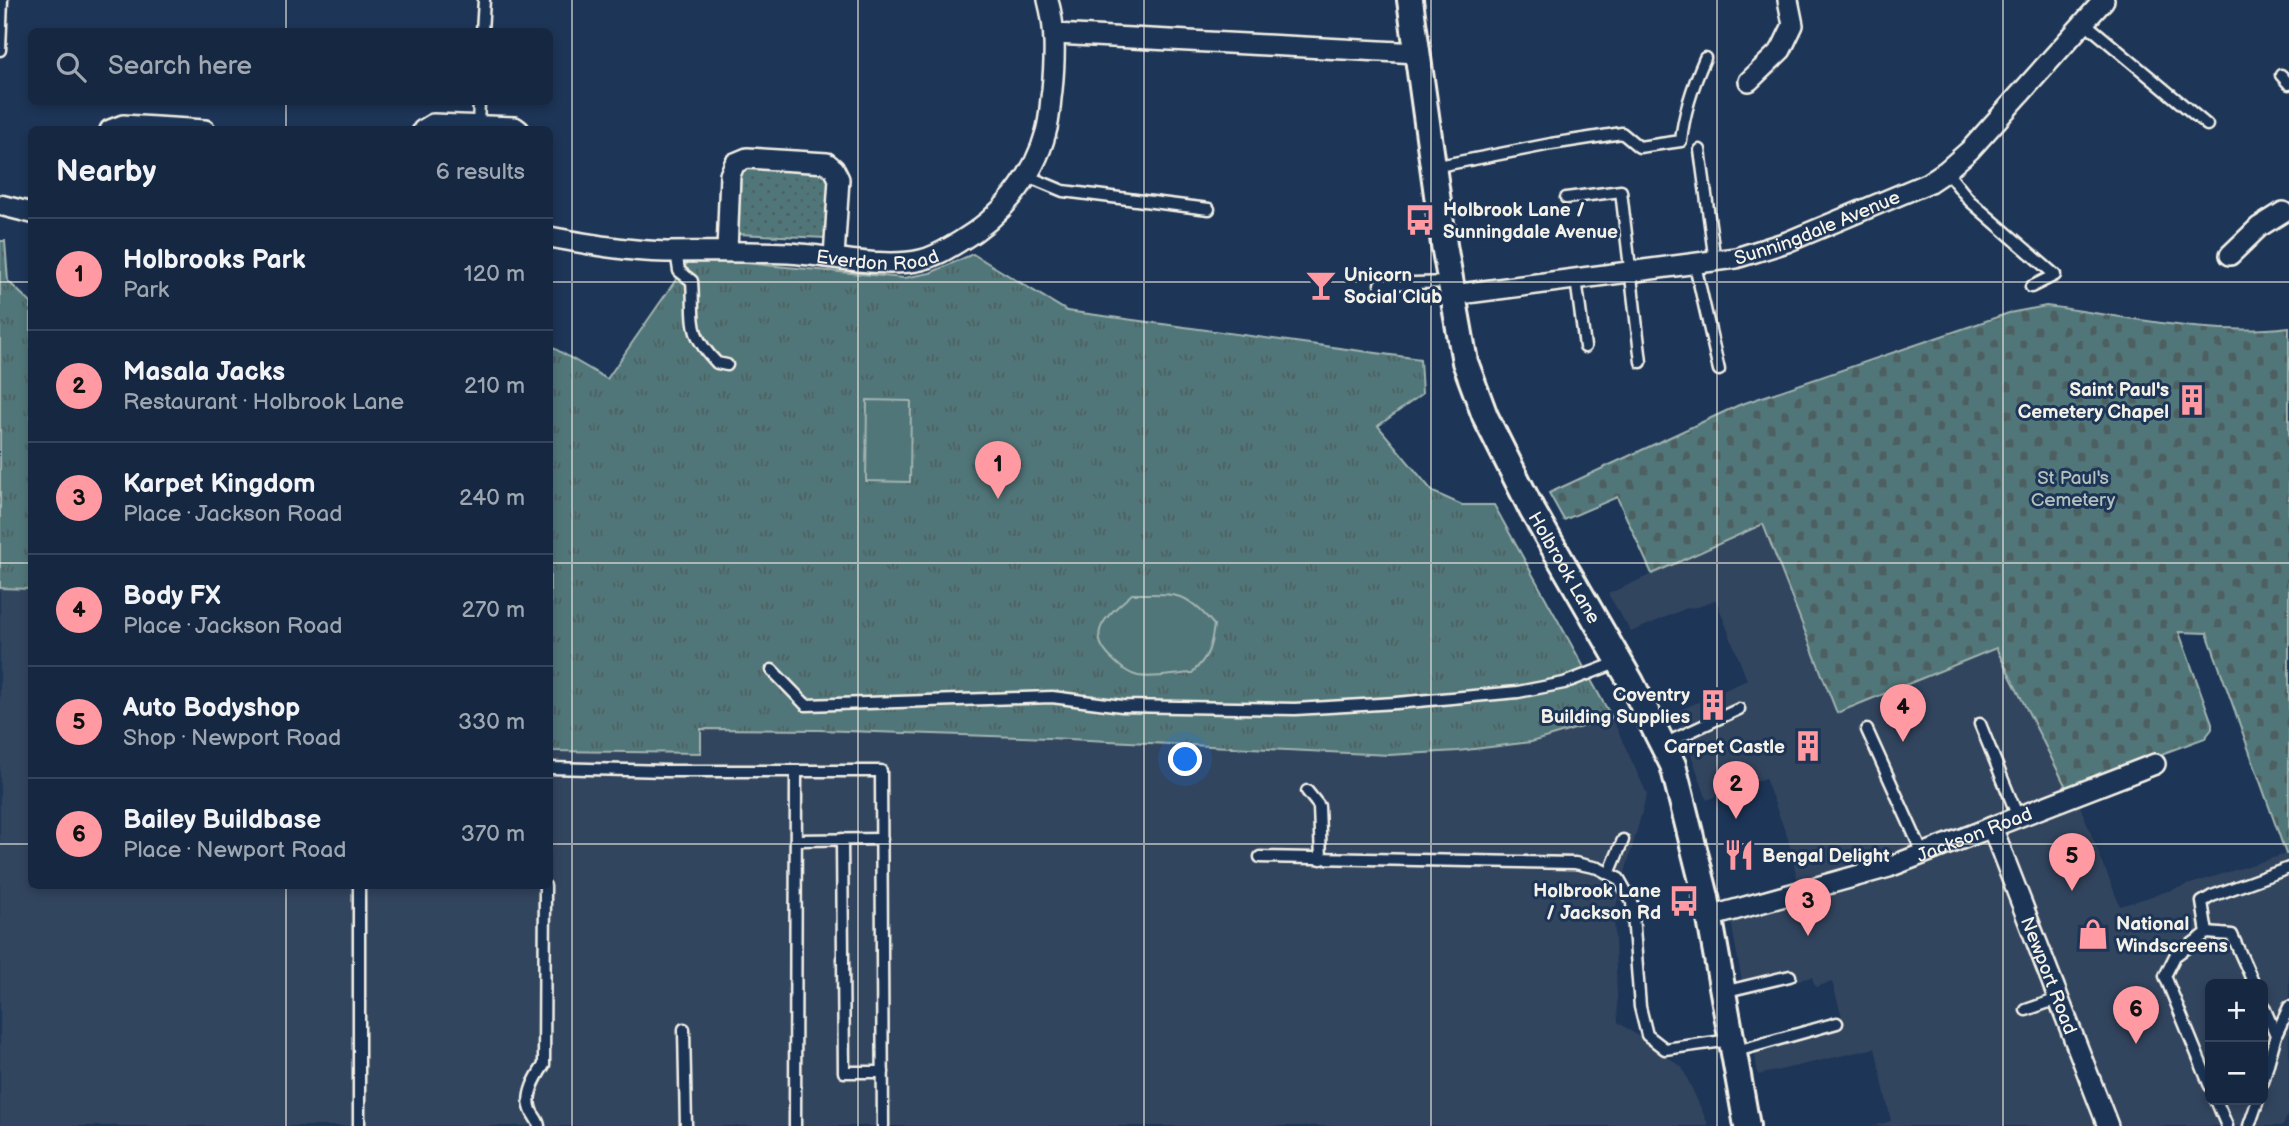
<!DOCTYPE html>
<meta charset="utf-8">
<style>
body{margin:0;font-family:"Balsamiq Sans",sans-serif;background:#23344c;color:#f1f3f6}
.controls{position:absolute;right:21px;bottom:21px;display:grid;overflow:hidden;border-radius:10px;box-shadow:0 4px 10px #0003}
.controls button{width:63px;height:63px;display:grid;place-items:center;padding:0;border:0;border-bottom:2px solid #35445a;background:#162841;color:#f1f3f6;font:35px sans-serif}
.you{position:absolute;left:1186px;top:760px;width:24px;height:24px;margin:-18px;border:5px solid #fff;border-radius:50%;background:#1a73e8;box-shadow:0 0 0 10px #1a73e833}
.badge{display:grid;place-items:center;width:46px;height:46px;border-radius:50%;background:#ff9aa2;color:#111;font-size:23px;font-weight:700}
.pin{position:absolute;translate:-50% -58px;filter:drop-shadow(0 2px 4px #0008)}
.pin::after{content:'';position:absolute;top:37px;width:24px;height:21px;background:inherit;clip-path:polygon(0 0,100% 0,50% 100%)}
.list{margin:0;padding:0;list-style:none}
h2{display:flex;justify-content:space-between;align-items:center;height:91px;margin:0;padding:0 28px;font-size:30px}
h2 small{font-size:23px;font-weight:400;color:#9ea6b1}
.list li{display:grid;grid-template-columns:46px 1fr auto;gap:21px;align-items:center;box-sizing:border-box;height:112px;padding:0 28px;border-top:2px solid #35445a}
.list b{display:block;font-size:26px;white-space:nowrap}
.list p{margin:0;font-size:23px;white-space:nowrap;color:#9ea6b1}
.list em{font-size:23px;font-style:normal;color:#9ea6b1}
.icon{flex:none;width:38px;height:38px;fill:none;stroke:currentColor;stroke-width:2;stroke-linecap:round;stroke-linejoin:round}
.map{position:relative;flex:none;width:2289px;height:1126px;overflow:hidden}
.search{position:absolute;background:#162841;box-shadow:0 4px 10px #0003;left:28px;top:28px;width:525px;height:77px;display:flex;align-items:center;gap:18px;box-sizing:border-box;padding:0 24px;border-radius:10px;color:#9ea6b1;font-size:26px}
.panel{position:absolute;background:#162841;box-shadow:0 4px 10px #0003;left:28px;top:126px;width:525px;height:763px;border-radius:10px}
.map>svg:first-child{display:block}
</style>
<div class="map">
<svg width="2289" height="1126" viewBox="0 0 2289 1126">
<defs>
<pattern id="grass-dots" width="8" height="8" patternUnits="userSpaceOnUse" patternTransform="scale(1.75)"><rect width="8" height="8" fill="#517679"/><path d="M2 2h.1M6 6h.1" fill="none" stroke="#4d5f60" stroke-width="1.8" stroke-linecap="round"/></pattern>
<pattern id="cemetery-stones" width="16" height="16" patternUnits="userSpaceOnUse" patternTransform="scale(1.75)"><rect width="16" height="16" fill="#517679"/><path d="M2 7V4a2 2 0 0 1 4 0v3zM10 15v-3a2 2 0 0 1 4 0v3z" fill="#4d5f60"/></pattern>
<pattern id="park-tufts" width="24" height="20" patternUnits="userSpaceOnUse" patternTransform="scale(1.75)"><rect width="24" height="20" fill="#517679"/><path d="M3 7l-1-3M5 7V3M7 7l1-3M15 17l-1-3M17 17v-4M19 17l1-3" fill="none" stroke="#4d5f60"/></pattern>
</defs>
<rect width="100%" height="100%" fill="#1d3557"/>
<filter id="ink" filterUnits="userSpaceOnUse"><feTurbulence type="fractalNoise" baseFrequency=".0143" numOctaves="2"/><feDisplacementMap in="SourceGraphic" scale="14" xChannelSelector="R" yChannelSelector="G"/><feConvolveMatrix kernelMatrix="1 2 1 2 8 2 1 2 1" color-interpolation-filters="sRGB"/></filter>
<g filter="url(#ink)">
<g fill="#32445e" fill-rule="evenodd">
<path d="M1763,524L1837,713L1996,648L2067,789L2080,806L2120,906L2289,853V1112L2283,1126H1873L1891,1121L1875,1048L1758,1075L1753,1042L1842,1017L1832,982L1815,987L1812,977L1744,993L1729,910L1800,891L1788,839L1765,778L1707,800L1676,712L1747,680L1716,600L1698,607L1687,608L1631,632L1608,594ZM2210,984H2263V1100H2210Z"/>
<polygon points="0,588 31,589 32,886 550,886 550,751 701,753 700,729 818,730 1048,738 1389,755 1531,742 1612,718 1647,794 1614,913 1618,1022 1682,1067 1709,1126 0,1126"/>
</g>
<polygon fill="url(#grass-dots)" stroke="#a2b4b0" stroke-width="2" points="746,166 825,172 830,177 825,238 736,234 739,172"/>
<path fill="url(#cemetery-stones)" stroke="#a2b4b0" stroke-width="2" d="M2046,306C2128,316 2206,337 2289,327V853L2286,854L2207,633L2179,632L2212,723V729L2205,738L2067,789L1996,648L1837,713L1763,524L1652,574L1617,497L1564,520L1549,493L1739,405L2009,313Z"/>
<g fill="url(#park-tufts)" stroke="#a2b4b0" stroke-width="2">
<polygon points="0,241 5,241 8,281 31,303 31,589 0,588"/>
<polygon points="973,254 1067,311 1420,359 1422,394 1378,426 1433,492 1462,505 1494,505 1612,718 1531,742 1458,751 1389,755 1048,738 818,730 701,729 701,753 550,751 550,346 607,379 691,258 904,278 930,273"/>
</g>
<g fill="#517679" stroke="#a2b4b0" stroke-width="2">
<polygon points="867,400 911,401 910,482 866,481"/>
<path d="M1132,594C1176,594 1185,590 1214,625C1211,648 1209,656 1192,673C1175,674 1154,679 1138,676C1126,673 1120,666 1111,658C1083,631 1111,613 1132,594Z"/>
</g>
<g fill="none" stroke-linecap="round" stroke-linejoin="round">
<defs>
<g id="service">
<polyline points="2084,22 2207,125"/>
<polyline points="482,32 484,0"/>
<polyline points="0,50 2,0"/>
<polyline points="2281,75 2289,84"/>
<polyline points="478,126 479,102"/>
<polyline points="1700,150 1715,262"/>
<path d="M1433,167L1551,144L1622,133L1639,147L1681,141C1684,111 1693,85 1705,58"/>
<polyline points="1946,171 1970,201 2055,275 2031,287"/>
<polyline points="1027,176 1063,191 1209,209"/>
<polyline points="1566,198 1621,191 1641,362"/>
<path d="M676,251L679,271L692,281C695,321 686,331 717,363L727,365"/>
<polyline points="1695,265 1719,370"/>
<polyline points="1576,279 1585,347"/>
<polyline points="1380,284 1450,282"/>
<polyline points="772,670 806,705 1052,697 1122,706 1295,709 1396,703 1518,692 1564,683 1619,662"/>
<polyline points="1980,724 2018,817"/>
<polyline points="1867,730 1923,854"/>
<polyline points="1664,744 1739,709"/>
<polyline points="550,768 666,771 881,771 883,1126"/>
<polyline points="1307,791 1319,806 1321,859"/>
<polyline points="842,839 844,1072 883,1072"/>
<polyline points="796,840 882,839"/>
<polyline points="1260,857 1575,863 1598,868 1619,879 1632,902 1640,1007 1647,1035 1665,1049 1731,1040"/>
<polyline points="1609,874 1623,840"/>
<polyline points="2207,933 2202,902 2212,896 2289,868"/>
<polyline points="1723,992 1790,976"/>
<polyline points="2263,1005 2276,1035 2263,1082"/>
<polyline points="2026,1010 2058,999"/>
<polyline points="684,1029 686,1126"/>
<polyline points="2276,1035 2289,1007"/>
<polyline points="1733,1052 1837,1023"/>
<polyline points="2210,1086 2165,976 2175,956 2207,933 2232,935 2254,984"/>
<polyline points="2216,1100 2227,1126"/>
<polyline points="359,1126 359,886"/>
<path d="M539,1126C538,1119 533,1116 531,1110C525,1095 536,1077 544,1065L545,886"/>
<polyline points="795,1126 796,771"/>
<polyline points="2249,1126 2258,1100"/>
</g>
<g id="minor">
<polyline points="1055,34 1418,53"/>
<polyline points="1749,81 1781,50 1793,25 1788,0"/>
<polyline points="110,130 123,125 205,130"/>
<polyline points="423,130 433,124 515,127 519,130"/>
<polyline points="0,205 32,213"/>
<path id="s1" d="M550,237C588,244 626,251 666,252C707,252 747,251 788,253C828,255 883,269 921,260C935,257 947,249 959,242C1000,218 1034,178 1046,132C1050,119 1050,103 1052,90C1055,59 1056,30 1048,0"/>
<polyline points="727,251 730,175 735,163 747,158 827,163 834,169 839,179 834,257"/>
<polyline points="2230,255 2259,227 2283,212"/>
<path id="s2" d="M1452,295L1736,258L1787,242L1928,183L1946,171L1970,150L2104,0"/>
<path id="s3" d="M1992,827L2108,1126"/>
<path id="s4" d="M1709,917L1889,867L2155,764"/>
</g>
<g id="tertiary">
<path id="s5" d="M1410,0L1444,245L1465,362L1485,416L1532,510L1631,682L1673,765L1706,897L1747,1126"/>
</g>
</defs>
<use href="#service" stroke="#f4f1e8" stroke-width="15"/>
<use href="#minor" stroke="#f4f1e8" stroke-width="24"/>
<use href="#tertiary" stroke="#f4f1e8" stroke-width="30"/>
<use href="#service" stroke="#1d3557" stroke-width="10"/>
<use href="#minor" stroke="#1d3557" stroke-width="19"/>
<use href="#tertiary" stroke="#1d3557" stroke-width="24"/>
</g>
</g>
<path fill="none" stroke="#f4f1e8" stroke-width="2" stroke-opacity="0.55" d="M286,0V32M572,0V1126M858,0V1126M1144,0V1126M1431,0V1126M1717,0V1126M2003,0V1126M286,102V130M0,282H32M550,282H2289M0,563H32M550,563H2289M0,844H32M550,844H2289M286,886V1126"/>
<defs>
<symbol id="bus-bare" viewBox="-9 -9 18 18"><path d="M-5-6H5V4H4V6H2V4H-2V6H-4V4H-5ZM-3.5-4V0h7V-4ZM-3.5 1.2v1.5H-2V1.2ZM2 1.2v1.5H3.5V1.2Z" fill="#ff9aa2" stroke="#1d3557" stroke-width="2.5" paint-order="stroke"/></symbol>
<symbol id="bar-bare" viewBox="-9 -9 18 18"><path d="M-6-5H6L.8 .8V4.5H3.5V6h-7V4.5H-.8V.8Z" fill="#ff9aa2" stroke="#1d3557" stroke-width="2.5" paint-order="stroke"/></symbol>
<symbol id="building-bare" viewBox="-9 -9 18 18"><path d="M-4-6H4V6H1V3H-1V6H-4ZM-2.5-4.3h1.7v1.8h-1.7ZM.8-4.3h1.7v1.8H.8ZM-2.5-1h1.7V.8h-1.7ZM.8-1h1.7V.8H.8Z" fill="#ff9aa2" stroke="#1d3557" stroke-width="2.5" paint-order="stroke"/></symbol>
<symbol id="restaurant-bare" viewBox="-9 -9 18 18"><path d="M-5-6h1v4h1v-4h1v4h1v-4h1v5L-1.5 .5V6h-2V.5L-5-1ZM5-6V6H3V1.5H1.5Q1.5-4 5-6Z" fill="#ff9aa2" stroke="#1d3557" stroke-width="2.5" paint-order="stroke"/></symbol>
<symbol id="shop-bare" viewBox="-9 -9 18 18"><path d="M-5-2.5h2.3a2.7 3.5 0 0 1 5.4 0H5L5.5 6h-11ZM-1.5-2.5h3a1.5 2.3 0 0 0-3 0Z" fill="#ff9aa2" stroke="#1d3557" stroke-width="2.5" paint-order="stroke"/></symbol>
</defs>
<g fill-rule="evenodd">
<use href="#bus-bare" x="1398" y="198" width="44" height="44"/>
<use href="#bar-bare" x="1299" y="263" width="44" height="44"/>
<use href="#building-bare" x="2170" y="378" width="44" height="44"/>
<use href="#building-bare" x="1691" y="683" width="44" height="44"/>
<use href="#building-bare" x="1786" y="724" width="44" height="44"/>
<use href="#restaurant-bare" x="1717" y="833" width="44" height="44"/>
<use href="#bus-bare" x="1662" y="879" width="44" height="44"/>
<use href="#shop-bare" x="2071" y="912" width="44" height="44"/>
</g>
<g text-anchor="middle" stroke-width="6" stroke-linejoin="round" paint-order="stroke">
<g font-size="19" font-weight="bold" fill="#f4f1e8" stroke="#1d3557" text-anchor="start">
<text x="1443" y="216">Holbrook Lane /<tspan x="1443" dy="22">Sunningdale Avenue</tspan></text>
<text x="1344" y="281">Unicorn<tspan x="1344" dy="22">Social Club</tspan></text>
<text x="2169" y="396" text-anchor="end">Saint Paul's<tspan x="2169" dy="22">Cemetery Chapel</tspan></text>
<text x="1690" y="701" text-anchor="end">Coventry<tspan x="1690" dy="22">Building Supplies</tspan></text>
<text x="1785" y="753" text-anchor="end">Carpet Castle</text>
<text x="1762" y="862">Bengal Delight</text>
<text x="1661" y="897" text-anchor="end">Holbrook Lane<tspan x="1661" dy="22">/ Jackson Rd</tspan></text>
<text x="2116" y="930">National<tspan x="2116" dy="22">Windscreens</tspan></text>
</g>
<g font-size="19" fill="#f4f1e8" stroke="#1d3557">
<text dy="7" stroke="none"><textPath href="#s2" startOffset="373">Sunningdale Avenue</textPath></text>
<text dy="7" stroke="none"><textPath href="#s1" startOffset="329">Everdon Road</textPath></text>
<text dy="7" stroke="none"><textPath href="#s5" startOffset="595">Holbrook Lane</textPath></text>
<text dy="7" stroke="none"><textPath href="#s4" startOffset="278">Jackson Road</textPath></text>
<text dy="7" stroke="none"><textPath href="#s3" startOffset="159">Newport Road</textPath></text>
</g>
<g font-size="19" fill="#b3c0bc" stroke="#1d3557">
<text x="2073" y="484">St Paul's<tspan x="2073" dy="22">Cemetery</tspan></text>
</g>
</g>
</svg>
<div class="controls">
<button>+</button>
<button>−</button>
</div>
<div class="you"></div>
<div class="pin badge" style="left:998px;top:499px">1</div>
<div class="pin badge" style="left:1736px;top:819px">2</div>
<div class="pin badge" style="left:1808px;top:936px">3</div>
<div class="pin badge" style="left:1903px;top:742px">4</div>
<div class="pin badge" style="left:2072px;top:891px">5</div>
<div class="pin badge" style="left:2136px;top:1044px">6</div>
<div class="search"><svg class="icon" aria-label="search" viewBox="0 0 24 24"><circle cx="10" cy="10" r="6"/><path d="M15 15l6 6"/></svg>Search here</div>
<section class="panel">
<h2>Nearby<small>6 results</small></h2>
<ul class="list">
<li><span class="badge">1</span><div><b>Holbrooks Park</b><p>Park</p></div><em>120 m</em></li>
<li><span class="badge">2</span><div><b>Masala Jacks</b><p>Restaurant · Holbrook Lane</p></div><em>210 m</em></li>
<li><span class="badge">3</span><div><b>Karpet Kingdom</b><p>Place · Jackson Road</p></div><em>240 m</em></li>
<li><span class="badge">4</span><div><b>Body FX</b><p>Place · Jackson Road</p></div><em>270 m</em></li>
<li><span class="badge">5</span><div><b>Auto Bodyshop</b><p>Shop · Newport Road</p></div><em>330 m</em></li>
<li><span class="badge">6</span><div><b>Bailey Buildbase</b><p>Place · Newport Road</p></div><em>370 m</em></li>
</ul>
</section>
</div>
